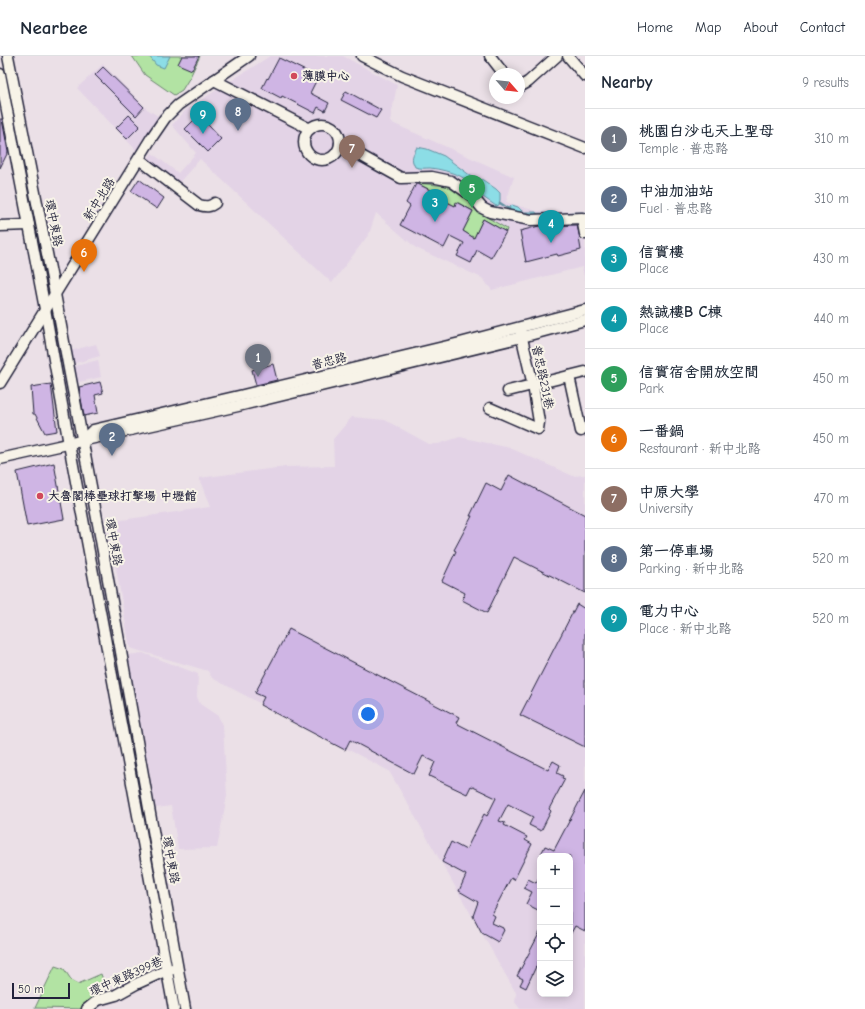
<!DOCTYPE html>
<meta charset="utf-8">
<style>
body{margin:0;font-family:"Comic Neue","LXGW WenKai TC",sans-serif;background:#f6f6f7;color:#1f2937}
.controls{position:absolute;right:12px;bottom:12px;display:grid;overflow:hidden;border-radius:8px;box-shadow:0 2px 10px #0003}
.controls button{width:36px;height:36px;display:grid;place-items:center;padding:0;border:0;border-bottom:1px solid #e0e1e3;background:#fff;color:#1f2937;font:20px sans-serif}
.compass{position:absolute;left:489px;top:12px;width:36px;height:36px;border-radius:50%;background:#fff;box-shadow:0 2px 10px #0003;rotate:118deg}
.scale{position:absolute;left:12px;bottom:10px;width:58px;box-sizing:border-box;padding-left:4px;border:2px solid #22223b;border-top:0;font-size:11px;line-height:14px;white-space:nowrap;color:#22223b;-webkit-text-stroke:3px #f7f3e8;paint-order:stroke}
.you{position:absolute;left:368px;top:658px;width:14px;height:14px;margin:-10px;border:3px solid #fff;border-radius:50%;background:#1a73e8;box-shadow:0 0 0 6px #1a73e833}
.badge{display:grid;place-items:center;width:26px;height:26px;border-radius:50%;background:#7c3aed;color:#fff;font-size:13px;font-weight:700}
.pin{position:absolute;translate:-50% -33px;filter:drop-shadow(0 1px 2px #0008)}
.pin::after{content:'';position:absolute;top:21px;width:14px;height:12px;background:inherit;clip-path:polygon(0 0,100% 0,50% 100%)}
.list{margin:0;padding:0;list-style:none}
h2{display:flex;justify-content:space-between;align-items:center;height:52px;margin:0;padding:0 16px;font-size:17px}
h2 small{font-size:13px;font-weight:400;color:#747a83}
.list li{display:grid;grid-template-columns:26px 1fr auto;gap:12px;align-items:center;box-sizing:border-box;height:60px;padding:0 16px;border-top:1px solid #e0e1e3}
.list b{display:block;font-size:15px;white-space:nowrap}
.list p{margin:0;font-size:13px;white-space:nowrap;color:#747a83}
.list em{font-size:13px;font-style:normal;color:#747a83}
.icon{flex:none;width:22px;height:22px;fill:none;stroke:currentColor;stroke-width:2;stroke-linecap:round;stroke-linejoin:round}
.map{position:relative;flex:none;width:585px;height:953px;overflow:hidden}
header{display:flex;align-items:center;gap:24px;box-sizing:border-box;height:56px;padding:0 20px;background:#fff;border-bottom:1px solid #e0e1e3}
header strong{font-size:19px}
nav{display:flex;gap:22px;margin-inline-start:auto;font-size:14px}
main{display:flex}
aside{flex:1;background:#fff}
.map>svg:first-child{display:block}
</style>
<header>
<strong>Nearbee</strong>
<nav><a>Home</a><a>Map</a><a>About</a><a>Contact</a></nav>
</header>
<main>
<div class="map">
<svg width="585" height="953" viewBox="0 0 585 953">
<rect width="100%" height="100%" fill="#ebe0e7"/>
<filter id="ink" filterUnits="userSpaceOnUse"><feTurbulence type="fractalNoise" baseFrequency=".025" numOctaves="2"/><feDisplacementMap in="SourceGraphic" scale="8" xChannelSelector="R" yChannelSelector="G"/><feConvolveMatrix kernelMatrix="1 2 1 2 8 2 1 2 1" color-interpolation-filters="sRGB"/></filter>
<g filter="url(#ink)">
<g fill="#e3d3e6" fill-rule="evenodd">
<polygon points="270,0 343,0 397,29 390,66 514,121 506,146 536,155 585,156 585,224 582,211 492,234 482,222 416,192 376,157 369,178 332,227 200,103 175,131 145,107 152,97 178,117 196,97 172,69 187,53"/>
<polygon points="103,8 147,53 161,62 138,96 77,32"/>
<polygon points="96,288 100,300 72,308 70,295"/>
<polygon points="98,304 101,321 75,327 72,311"/>
<path d="M352,361L385,364L429,388H438L460,381L510,392L573,420L585,419V953H520L515,946L516,937L389,715L212,622L208,615L130,592L108,466L210,451L199,422L285,411L334,410L333,383ZM540,800H570V938H540Z"/>
<polygon points="143,597 198,618 197,641 200,648 218,660 223,669 227,740 217,792 178,793 171,750 156,752 128,599"/>
</g>
<g fill="#b2e3a3" stroke="#6a826f">
<polygon points="132,0 200,0 190,21 182,34 174,39 145,19"/>
<polygon points="417,127 447,130 467,144 485,160 507,173 506,176 483,163 474,182 463,175 473,155 457,146 455,150 435,140 436,137"/>
<polygon points="55,910 64,913 72,925 78,928 101,918 104,927 101,931 109,941 88,953 35,952"/>
</g>
<g fill="#8cdde6" stroke="#6292a2">
<polygon points="149,0 170,0 164,12 156,9"/>
<path d="M417,91L427,93L444,100L471,120L483,124L496,133L500,137V144L499,149L496,150C492,147 487,144 483,141C475,134 470,125 460,120C451,116 440,113 430,112C425,112 420,113 415,111C410,101 413,100 417,91Z"/>
<path d="M512,149L518,151L522,155L524,156H536L537,158L536,160C532,160 530,158 526,158C520,157 515,157 509,154L510,151Z"/>
</g>
<g fill="none" stroke-linecap="round" stroke-linejoin="round">
<g stroke="#6292a2" stroke-width="2.5">
<polyline points="500,147 509,153"/>
<polyline points="537,158 559,158"/>
<polyline points="564,158 572,157 585,157"/>
</g>
</g>
<g fill="#cfb5e4" stroke="#22223b">
<polygon points="182,0 199,0 192,14 178,8"/>
<polygon points="279,2 318,21 310,37 329,47 325,55 318,51 315,57 282,40 281,42 262,32 267,22 268,23"/>
<polygon points="103,11 144,51 136,60 95,19"/>
<polygon points="346,35 381,54 376,62 341,44"/>
<polygon points="129,59 140,70 127,83 116,72"/>
<polygon points="199,59 221,83 208,96 185,73"/>
<polygon points="0,63 2,63 8,96 0,112"/>
<polygon points="139,123 164,142 157,153 131,135"/>
<polygon points="416,128 418,128 436,137 435,140 455,150 456,146 473,155 463,175 474,182 483,163 506,176 491,202 477,194 471,207 457,200 464,187 450,180 444,192 400,169 410,150 406,147"/>
<polygon points="577,169 580,182 579,182 581,194 558,200 557,198 526,206 520,175 539,170"/>
<polygon points="273,308 277,324 256,329 252,314"/>
<polygon points="100,326 103,337 95,339 98,357 84,360 79,331"/>
<polygon points="51,328 57,375 45,377 35,358 33,358 31,331"/>
<polygon points="54,407 64,463 27,470 17,416"/>
<polygon points="509,419 585,459 585,537 514,501 487,557 462,544 465,537 442,525 456,495 454,494 472,460 470,460 486,427 501,435"/>
<polygon points="577,548 585,553 585,691 520,659"/>
<polygon points="289,573 459,661 456,667 548,714 553,705 560,709 557,717 563,720 562,722 565,723 549,753 551,755 541,775 529,769 533,761 508,748 499,765 505,767 504,769 527,781 525,784 532,788 514,824 511,822 492,858 495,860 492,867 503,872 503,873 504,874 498,886 482,877 473,860 478,846 459,835 466,819 442,806 451,786 466,794 484,758 487,760 496,742 471,730 467,738 429,720 435,706 423,700 414,718 350,684 345,694 260,649 264,641 255,637"/>
<polygon points="585,735 585,875 575,870 570,879 570,800 540,800 545,790 554,794"/>
<polygon points="540,819 540,855 526,848 532,836 524,832 528,823 536,827"/>
<polygon points="540,876 540,902 526,932 520,929 523,923 517,920"/>
</g>
<g fill="none" stroke-linecap="round" stroke-linejoin="round">
<defs>
<g id="minor">
<polyline points="8,0 55,238 99,473 185,953"/>
<polyline points="362,0 402,20 585,92"/>
<polyline points="490,0 504,18"/>
<polyline points="568,0 585,20"/>
<polyline points="0,18 45,253 69,388 174,953"/>
<polyline points="214,24 310,73"/>
<polyline points="519,29 521,30 528,26 557,0"/>
<circle cx="322" cy="86" r="18"/>
<polyline points="340,88 401,122 432,121 451,125 472,140 482,152 490,156 531,164 582,162 585,178"/>
<path d="M139,103L199,149C206,151 210,151 215,147"/>
<polyline points="0,170 29,169"/>
<polyline points="569,320 581,375"/>
<polyline points="0,327 152,81 165,62 178,49 249,0"/>
<polyline points="508,335 585,316"/>
<polyline points="490,352 538,373 539,366 533,329 520,274"/>
<polyline points="82,385 93,374 243,339 460,287 585,254"/>
<polyline points="0,403 238,350 522,281 585,264"/>
<polyline points="87,953 98,944 116,939 136,928 167,914 173,913"/>
</g>
</defs>
<use href="#minor" stroke="#22223b" stroke-width="13"/>
<use href="#minor" stroke="#f7f3e8" stroke-width="10"/>
</g>
</g>
<g fill="#d1495b" stroke="#f7f3e8" stroke-width="1.5">
<circle cx="294" cy="20" r="4"/>
<circle cx="40" cy="440" r="4"/>
</g>
<g text-anchor="middle" stroke-width="4" stroke-linejoin="round" paint-order="stroke">
<g font-size="12" font-weight="bold" fill="#22223b" stroke="#f7f3e8" text-anchor="start">
<text x="302" y="24">薄膜中心</text>
<text x="48" y="444">大魯閣棒壘球打擊場 中壢館</text>
</g>
<g font-size="12" fill="#22223b" stroke="#f7f3e8">
<text transform="translate(99 143) rotate(-58)" y="4">新中北路</text>
<text transform="translate(54 167) rotate(79)" y="4">環中東路</text>
<text transform="translate(329 305) rotate(-14)" y="4">普忠路</text>
<text transform="translate(543 321) rotate(78)" y="4">普忠路231巷</text>
<text transform="translate(114 486) rotate(80)" y="4">環中東路</text>
<text transform="translate(171 804) rotate(80)" y="4">環中東路</text>
<text transform="translate(126 920) rotate(-24)" y="4">環中東路399巷</text>
</g>
</g>
</svg>
<div class="controls">
<button>+</button>
<button>−</button>
<button><svg class="icon" aria-label="locate" viewBox="0 0 24 24"><circle cx="12" cy="12" r="6"/><path d="M12 2v4M12 18v4M2 12h4M18 12h4"/></svg></button>
<button><svg class="icon" aria-label="layers" viewBox="0 0 24 24"><path d="M12 4l9 5-9 5-9-5zM3 14l9 5 9-5"/></svg></button>
</div>
<svg class="compass" viewBox="-18 -18 36 36"><path d="M0-13l5 13h-10z" fill="#e53935"/><path d="M0 13l5-13h-10z" fill="#747a83"/></svg>
<div class="scale">50 m</div>
<div class="you"></div>
<div class="pin badge" style="left:258px;top:321px;background:#6b7280">1</div>
<div class="pin badge" style="left:112px;top:400px;background:#5c6f8a">2</div>
<div class="pin badge" style="left:435px;top:166px;background:#0f9aa8">3</div>
<div class="pin badge" style="left:551px;top:187px;background:#0f9aa8">4</div>
<div class="pin badge" style="left:472px;top:152px;background:#2e9e5b">5</div>
<div class="pin badge" style="left:84px;top:216px;background:#e8710a">6</div>
<div class="pin badge" style="left:352px;top:112px;background:#8d6e63">7</div>
<div class="pin badge" style="left:238px;top:75px;background:#5c6f8a">8</div>
<div class="pin badge" style="left:203px;top:78px;background:#0f9aa8">9</div>
</div>
<aside>
<h2>Nearby<small>9 results</small></h2>
<ul class="list">
<li><span class="badge" style="background:#6b7280">1</span><div><b>桃園白沙屯天上聖母</b><p>Temple · 普忠路</p></div><em>310 m</em></li>
<li><span class="badge" style="background:#5c6f8a">2</span><div><b>中油加油站</b><p>Fuel · 普忠路</p></div><em>310 m</em></li>
<li><span class="badge" style="background:#0f9aa8">3</span><div><b>信實樓</b><p>Place</p></div><em>430 m</em></li>
<li><span class="badge" style="background:#0f9aa8">4</span><div><b>熱誠樓B C棟</b><p>Place</p></div><em>440 m</em></li>
<li><span class="badge" style="background:#2e9e5b">5</span><div><b>信實宿舍開放空間</b><p>Park</p></div><em>450 m</em></li>
<li><span class="badge" style="background:#e8710a">6</span><div><b>一番鍋</b><p>Restaurant · 新中北路</p></div><em>450 m</em></li>
<li><span class="badge" style="background:#8d6e63">7</span><div><b>中原大學</b><p>University</p></div><em>470 m</em></li>
<li><span class="badge" style="background:#5c6f8a">8</span><div><b>第一停車場</b><p>Parking · 新中北路</p></div><em>520 m</em></li>
<li><span class="badge" style="background:#0f9aa8">9</span><div><b>電力中心</b><p>Place · 新中北路</p></div><em>520 m</em></li>
</ul>
</aside>
</main>
